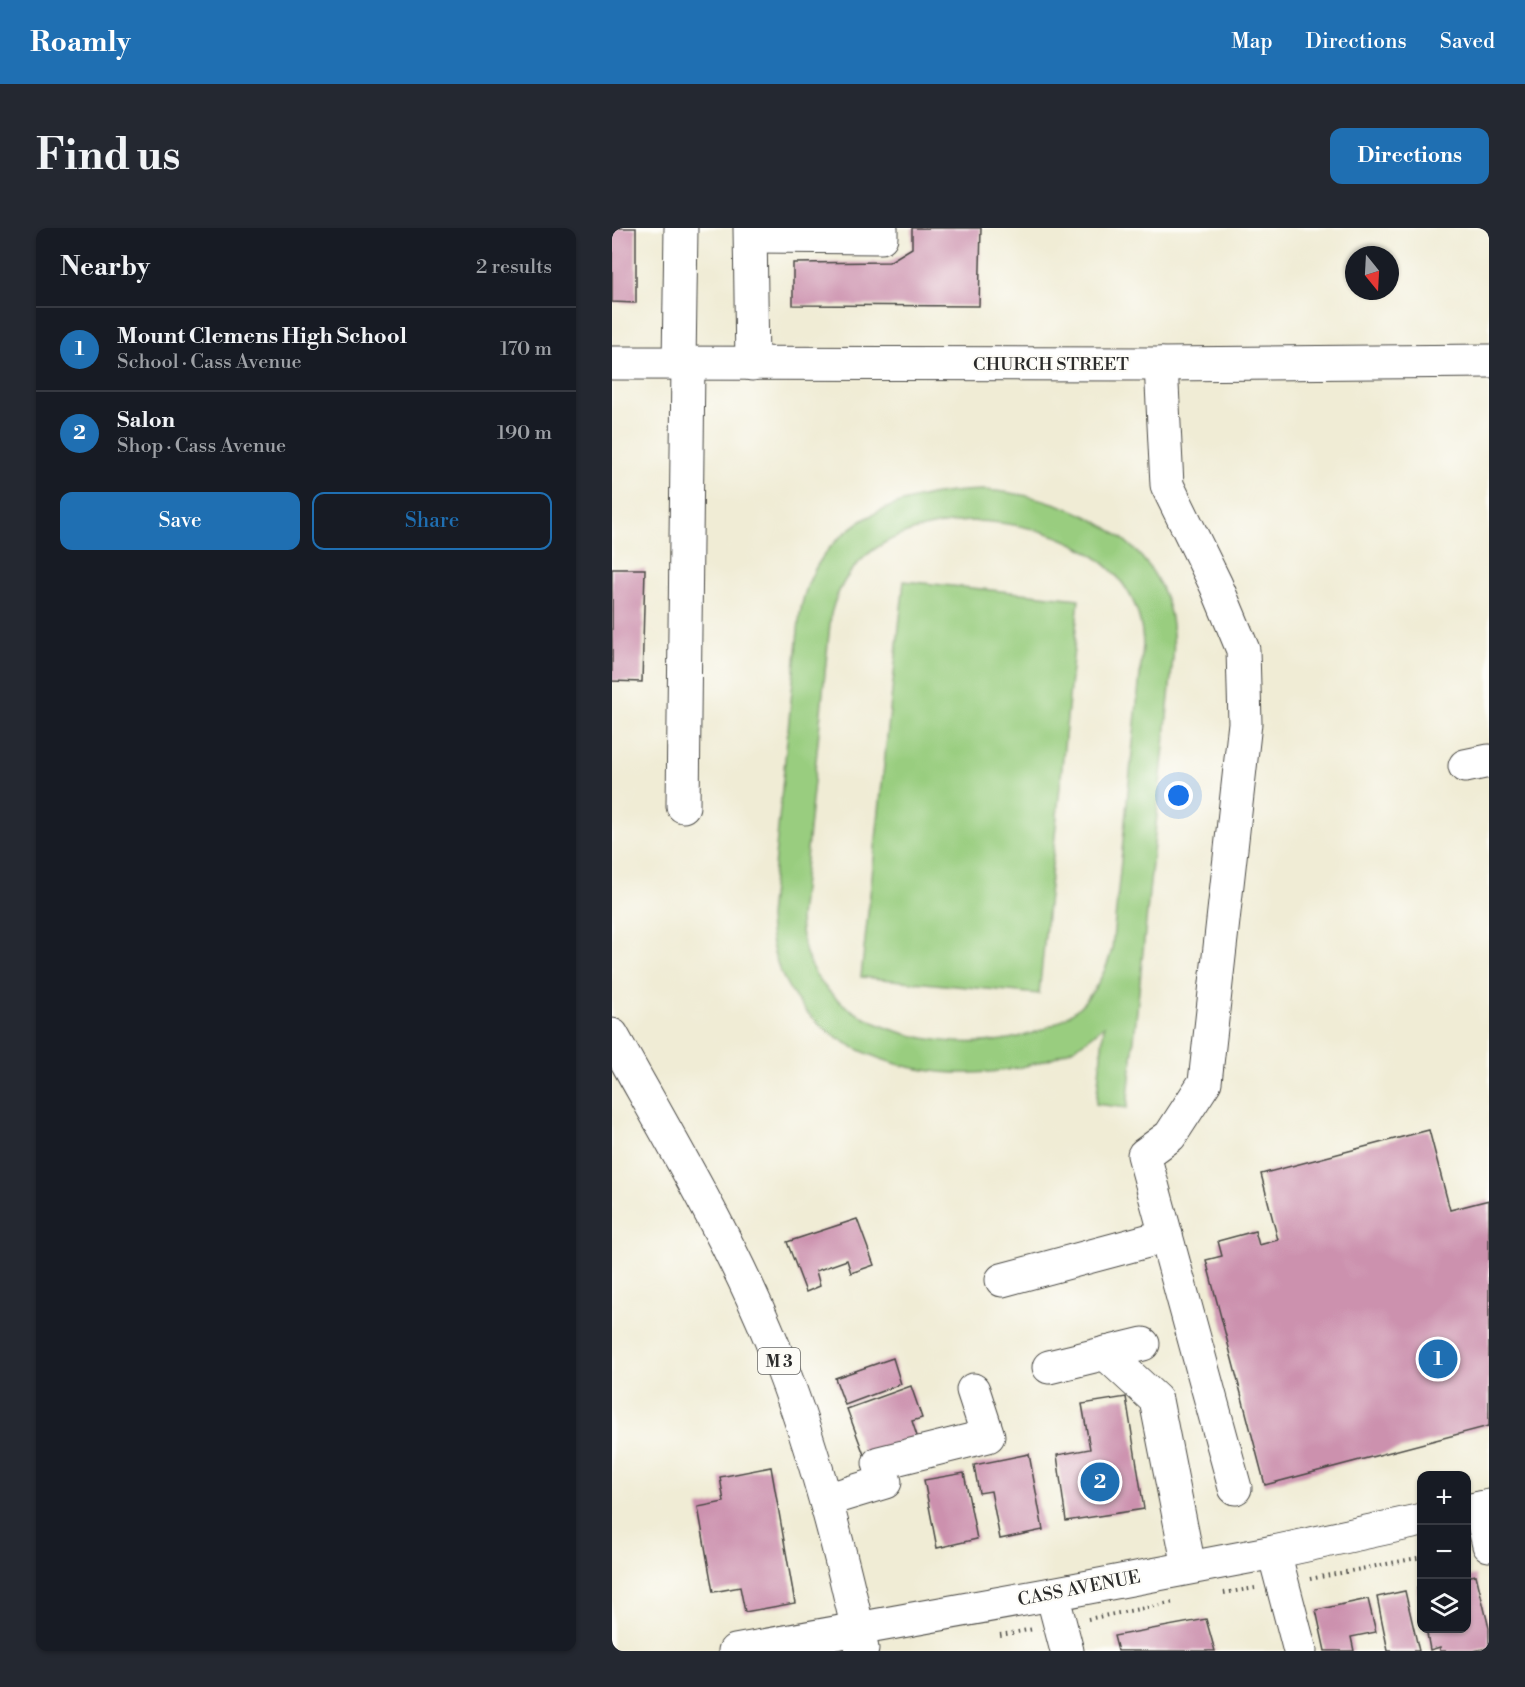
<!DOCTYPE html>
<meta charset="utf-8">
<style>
body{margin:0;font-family:"Libre Bodoni",serif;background:#242831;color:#f1f3f6}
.controls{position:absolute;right:18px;bottom:18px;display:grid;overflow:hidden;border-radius:12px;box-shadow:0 2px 4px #0004}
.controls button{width:54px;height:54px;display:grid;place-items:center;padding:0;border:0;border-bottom:2px solid #363941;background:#171b24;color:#f1f3f6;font:30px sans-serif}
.compass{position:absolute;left:733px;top:18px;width:54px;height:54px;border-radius:50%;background:#171b24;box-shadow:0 2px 4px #0004;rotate:162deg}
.you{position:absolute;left:567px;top:568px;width:21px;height:21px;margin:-15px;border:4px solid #fff;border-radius:50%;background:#1a73e8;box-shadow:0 0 0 9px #1a73e833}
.badge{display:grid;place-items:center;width:39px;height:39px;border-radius:50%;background:#1f6fb2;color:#fff;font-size:20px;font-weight:700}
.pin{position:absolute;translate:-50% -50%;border:3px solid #fff;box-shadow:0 2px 6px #0006}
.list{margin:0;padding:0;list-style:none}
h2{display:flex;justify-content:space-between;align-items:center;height:78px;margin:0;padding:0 24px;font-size:26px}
h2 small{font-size:20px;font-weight:400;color:#9ea1a6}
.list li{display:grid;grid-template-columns:39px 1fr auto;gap:18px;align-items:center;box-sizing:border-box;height:84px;padding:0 24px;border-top:2px solid #363941}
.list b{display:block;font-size:22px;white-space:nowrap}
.list p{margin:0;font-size:20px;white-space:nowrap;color:#9ea1a6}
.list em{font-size:20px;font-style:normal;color:#9ea1a6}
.actions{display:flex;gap:12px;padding:18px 24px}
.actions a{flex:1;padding:14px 0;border:2px solid #1f6fb2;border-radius:12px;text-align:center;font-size:21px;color:#1f6fb2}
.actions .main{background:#1f6fb2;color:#fff}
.icon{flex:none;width:33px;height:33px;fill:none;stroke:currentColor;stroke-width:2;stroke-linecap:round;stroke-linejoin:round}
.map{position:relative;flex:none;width:877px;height:1423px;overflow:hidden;border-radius:12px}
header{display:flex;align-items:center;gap:36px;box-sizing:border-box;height:84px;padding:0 30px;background:#1f6fb2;color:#fff}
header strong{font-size:28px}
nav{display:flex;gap:33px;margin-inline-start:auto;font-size:21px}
.intro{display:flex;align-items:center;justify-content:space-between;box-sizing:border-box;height:144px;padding:0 36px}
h1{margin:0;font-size:42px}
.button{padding:15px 27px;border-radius:12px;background:#1f6fb2;color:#fff;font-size:21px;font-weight:700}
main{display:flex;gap:36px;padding:0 36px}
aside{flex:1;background:#171b24;border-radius:12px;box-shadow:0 2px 4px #0004}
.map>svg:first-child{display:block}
</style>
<header>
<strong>Roamly</strong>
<nav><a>Map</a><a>Directions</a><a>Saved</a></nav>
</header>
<div class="intro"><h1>Find us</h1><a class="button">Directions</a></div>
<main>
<aside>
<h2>Nearby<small>2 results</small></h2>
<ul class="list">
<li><span class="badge">1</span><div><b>Mount Clemens High School</b><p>School · Cass Avenue</p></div><em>170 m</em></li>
<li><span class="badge">2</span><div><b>Salon</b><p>Shop · Cass Avenue</p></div><em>190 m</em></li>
</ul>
<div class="actions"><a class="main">Save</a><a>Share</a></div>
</aside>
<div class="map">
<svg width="877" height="1423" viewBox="0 0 877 1423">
<rect width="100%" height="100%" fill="#fdfcf7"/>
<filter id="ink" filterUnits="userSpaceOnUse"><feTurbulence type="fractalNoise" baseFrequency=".0167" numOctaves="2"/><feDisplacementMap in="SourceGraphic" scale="12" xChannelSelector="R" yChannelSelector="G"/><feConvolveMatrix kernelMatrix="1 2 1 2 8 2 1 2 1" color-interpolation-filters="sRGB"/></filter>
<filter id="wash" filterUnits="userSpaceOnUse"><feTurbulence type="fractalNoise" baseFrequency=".008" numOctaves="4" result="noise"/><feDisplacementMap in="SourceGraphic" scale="24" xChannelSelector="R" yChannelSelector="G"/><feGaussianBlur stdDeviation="1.35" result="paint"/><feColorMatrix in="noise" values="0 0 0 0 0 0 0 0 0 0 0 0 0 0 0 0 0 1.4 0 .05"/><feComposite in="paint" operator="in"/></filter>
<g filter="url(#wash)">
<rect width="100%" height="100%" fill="#f0ecd5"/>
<g fill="#99cd7f" stroke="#627c55" stroke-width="1.5" fill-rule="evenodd">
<path d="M373,262C468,269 570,320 561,430L515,880L484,876L492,798C481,807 471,816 458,822C348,877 161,834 157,689L187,393C199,296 286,263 373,262ZM359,293C436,294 528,328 531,417L500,721C494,744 483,764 466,780C403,836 260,821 209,754C195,736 189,713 188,690L219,386C236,318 295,297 359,293Z"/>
<polygon points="292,353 467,371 427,766 249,749"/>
</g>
<g id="blocks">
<g fill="#cc91ae">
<polygon points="0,0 24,0 24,75 0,74"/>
<polygon points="300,0 369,0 367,78 181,77 181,35 277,34 300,20"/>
<polygon points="0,341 33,341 30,454 0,453"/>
<polygon points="817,902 838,982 877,972 877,1198 653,1257 594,1032 610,1028 606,1013 643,1003 647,1017 666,1012 649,946"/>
<polygon points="245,991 262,1037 239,1045 235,1032 204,1043 208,1058 194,1064 175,1014"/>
<polygon points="281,1130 289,1156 233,1177 223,1150"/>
<polygon points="299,1158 310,1190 300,1193 307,1214 254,1232 235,1181"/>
<polygon points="514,1169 532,1281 454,1293 445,1227 478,1221 470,1176"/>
<polygon points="417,1226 431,1302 388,1311 379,1263 367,1265 362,1237"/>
<polygon points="159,1239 183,1375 133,1384 128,1359 101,1364 86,1279 112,1274 108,1249"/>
<polygon points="352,1245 365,1311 325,1320 312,1252"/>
<polygon points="864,1347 877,1400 877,1420 861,1423 828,1423 828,1419 818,1422 814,1400 854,1400 854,1349"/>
<polygon points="810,1359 810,1376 808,1376 805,1360"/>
<polygon points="793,1363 807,1423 776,1423 765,1369"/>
<polygon points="756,1371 764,1404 739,1409 742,1423 713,1423 704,1382"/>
<polygon points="594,1391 603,1423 506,1423 502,1408"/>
</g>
</g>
</g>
<g filter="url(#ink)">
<use href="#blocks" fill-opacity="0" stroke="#494844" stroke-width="1.5"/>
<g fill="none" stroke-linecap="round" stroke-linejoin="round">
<defs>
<g id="minor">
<polyline points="138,0 140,136"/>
<polyline points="139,8 269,9 269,0"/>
<polyline points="0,135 549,136 877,133"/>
<polyline points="67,136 69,0"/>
<polyline points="549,136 555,257 604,357 631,422 633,495 593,854 558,908 532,927 623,1260"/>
<polyline points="853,538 877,533"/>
<polyline points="71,578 76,136"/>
<polyline points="390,1052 554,1008"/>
<polyline points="493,1125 544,1172 577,1339"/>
<polyline points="437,1139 531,1116"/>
<polyline points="214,1272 273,1254 267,1235 376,1208 361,1162"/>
<polyline points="868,1280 877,1317"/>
<polyline points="662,1324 688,1423"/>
<polyline points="440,1366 455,1423"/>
</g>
<g id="major">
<path d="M0,807C56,908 117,1009 161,1117C201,1215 228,1318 250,1421"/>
<polyline points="854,1283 877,1278"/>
<polyline points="123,1423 440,1366 662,1324 810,1292"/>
</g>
</defs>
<use href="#minor" stroke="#494844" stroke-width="35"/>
<use href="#major" stroke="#494844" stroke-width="35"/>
<g stroke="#494844" stroke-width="4" stroke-dasharray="1.5 4.5" stroke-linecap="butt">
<polyline points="698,1351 810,1329"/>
<polyline points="612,1365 643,1360"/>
<polyline points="476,1391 563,1374"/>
<polyline points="388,1407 422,1401"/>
</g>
<use href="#minor" stroke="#fff" stroke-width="33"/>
<use href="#major" stroke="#fff" stroke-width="33"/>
</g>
</g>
<g text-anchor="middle" stroke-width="4.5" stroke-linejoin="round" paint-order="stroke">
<rect fill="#fdfcf7" stroke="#6a6a68" stroke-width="1.5" x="146" y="1120" width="42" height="26" rx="4.5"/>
<g font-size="16" font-weight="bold" fill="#2b2b2b">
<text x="167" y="1139">M 3</text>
</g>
<g font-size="18" fill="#2b2b2b" stroke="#fdfcf7">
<text x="439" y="142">CHURCH STREET</text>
<text transform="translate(467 1360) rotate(-11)" y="6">CASS AVENUE</text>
</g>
</g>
</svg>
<div class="controls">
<button>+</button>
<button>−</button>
<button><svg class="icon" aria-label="layers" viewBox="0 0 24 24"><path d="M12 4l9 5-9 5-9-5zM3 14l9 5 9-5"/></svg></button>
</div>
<svg class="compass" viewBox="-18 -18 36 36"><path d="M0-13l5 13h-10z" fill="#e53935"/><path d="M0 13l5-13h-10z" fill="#9ea1a6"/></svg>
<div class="you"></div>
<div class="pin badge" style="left:826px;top:1131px">1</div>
<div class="pin badge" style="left:488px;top:1254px">2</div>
</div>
</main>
